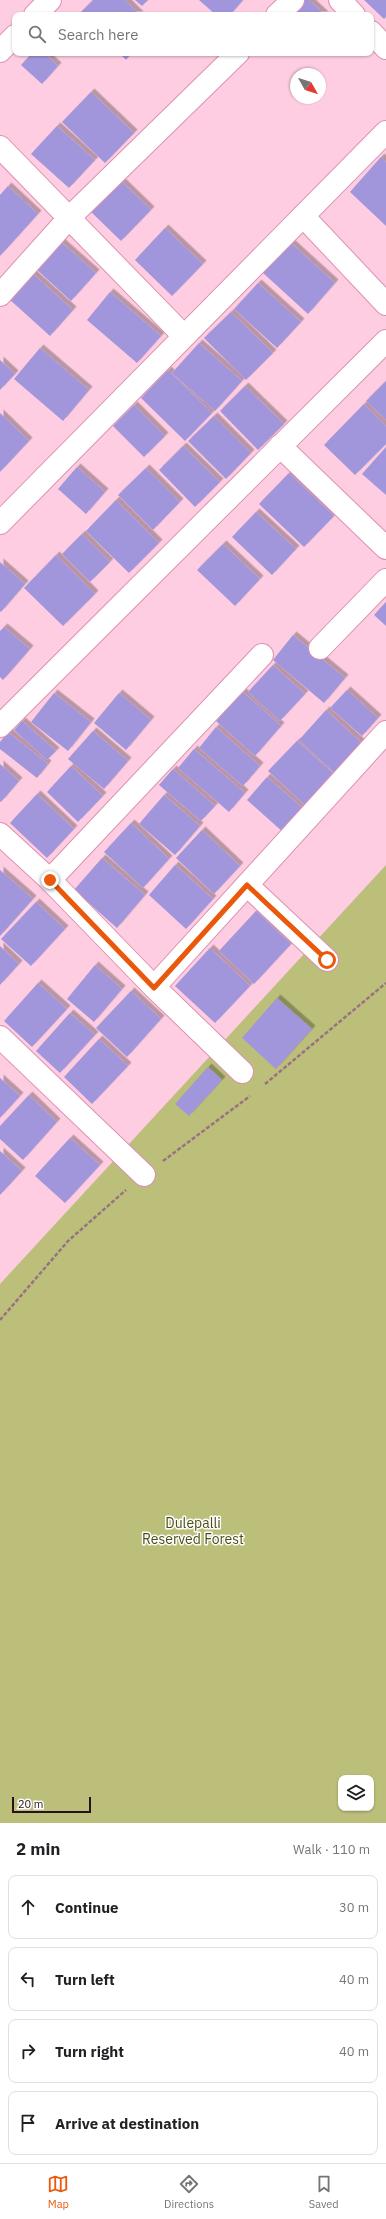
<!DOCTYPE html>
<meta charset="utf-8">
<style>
body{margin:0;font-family:"IBM Plex Sans",sans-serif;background:#f6f6f6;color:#202124}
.controls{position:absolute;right:12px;bottom:12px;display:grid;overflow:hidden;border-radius:8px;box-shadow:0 1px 3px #0004}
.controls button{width:36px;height:36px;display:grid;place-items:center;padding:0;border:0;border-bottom:1px solid #e0e0e0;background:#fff;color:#202124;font:20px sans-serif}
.compass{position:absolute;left:290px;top:68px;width:36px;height:36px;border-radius:50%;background:#fff;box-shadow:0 1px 3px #0004;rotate:129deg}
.scale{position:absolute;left:12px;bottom:10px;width:79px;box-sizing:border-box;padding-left:4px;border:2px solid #2b0f1c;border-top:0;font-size:11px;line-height:14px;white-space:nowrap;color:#2b0f1c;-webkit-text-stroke:3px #fefefe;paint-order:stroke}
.stop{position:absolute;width:12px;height:12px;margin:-9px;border:3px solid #ea580c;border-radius:50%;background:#fff}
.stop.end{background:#ea580c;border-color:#fff;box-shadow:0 1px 4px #0008}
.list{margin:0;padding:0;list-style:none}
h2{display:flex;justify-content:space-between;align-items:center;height:52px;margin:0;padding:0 16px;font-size:17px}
h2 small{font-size:13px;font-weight:400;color:#757577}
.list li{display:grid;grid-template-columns:26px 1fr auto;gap:12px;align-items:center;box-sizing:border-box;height:64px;margin:0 8px 8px;padding:0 8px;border:1px solid #e0e0e0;border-radius:8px}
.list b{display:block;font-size:15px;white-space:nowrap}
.list em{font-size:13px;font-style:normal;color:#757577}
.icon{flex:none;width:22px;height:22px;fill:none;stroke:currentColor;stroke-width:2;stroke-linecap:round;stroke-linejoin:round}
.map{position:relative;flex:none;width:386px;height:1823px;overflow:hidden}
.search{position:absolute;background:#fff;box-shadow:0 1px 3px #0004;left:12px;right:12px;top:12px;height:44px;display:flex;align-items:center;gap:10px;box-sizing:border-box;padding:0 14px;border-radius:8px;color:#757577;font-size:15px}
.sheet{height:340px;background:#fff}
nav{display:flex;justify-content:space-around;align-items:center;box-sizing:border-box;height:56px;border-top:1px solid #e0e0e0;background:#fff;font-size:11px;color:#757577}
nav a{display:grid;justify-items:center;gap:2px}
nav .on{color:#ea580c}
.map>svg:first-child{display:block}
</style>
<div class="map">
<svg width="386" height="1823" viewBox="0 0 386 1823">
<defs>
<filter id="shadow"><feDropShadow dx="3.5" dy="-3.5" stdDeviation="0" flood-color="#0004"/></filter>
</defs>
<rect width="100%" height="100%" fill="#fecde1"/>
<path fill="#bbbf7a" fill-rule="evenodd" d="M386,865V1823H0V1284ZM341,1778H371V1808H341Z"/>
<g fill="#a196db" filter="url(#shadow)">
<polygon points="93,0 125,0 140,15 81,15 79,14"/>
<polygon points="135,0 148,0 142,6"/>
<polygon points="199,0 243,0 230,15 216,15"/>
<polygon points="299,0 309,0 325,15 285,15"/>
<polygon points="364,0 386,0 386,17 384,19"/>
<polygon points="32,53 44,53 58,66 42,84 21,65"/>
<polygon points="119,53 132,53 126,60"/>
<polygon points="91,92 134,133 105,163 62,122"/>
<polygon points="57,126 95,160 69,188 31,154"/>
<polygon points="381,157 386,162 386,226 350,192"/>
<polygon points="118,178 151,210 121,241 88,209"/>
<polygon points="8,186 38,214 0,256 0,195"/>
<polygon points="165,228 203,264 172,296 135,260"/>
<polygon points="60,241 96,273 71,301 35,268"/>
<polygon points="290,242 335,283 308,314 262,272"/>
<polygon points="32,273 73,310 50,336 9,299"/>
<polygon points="258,283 301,322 277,348 234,309"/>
<polygon points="110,292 161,336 137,363 87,320"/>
<polygon points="231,312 273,353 246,380 204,338"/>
<polygon points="199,343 242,381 215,411 172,373"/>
<polygon points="40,348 89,390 63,421 14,379"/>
<polygon points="0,360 15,374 0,390"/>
<polygon points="168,370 212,413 185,441 141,398"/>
<polygon points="386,381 386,420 366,401"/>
<polygon points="245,386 284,424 258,450 220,411"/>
<polygon points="364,404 386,426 386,444 355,475 324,445"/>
<polygon points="134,405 165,436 144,457 113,426"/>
<polygon points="0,413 29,441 0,472"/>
<polygon points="214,416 251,453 226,479 188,441"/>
<polygon points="183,446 220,482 195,507 159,470"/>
<polygon points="386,447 386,495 362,474"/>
<polygon points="77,467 105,492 86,514 58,489"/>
<polygon points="146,468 180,502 153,530 118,495"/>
<polygon points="289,473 334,516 304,547 259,504"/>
<polygon points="116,500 159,543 129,573 86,531"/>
<polygon points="256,512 296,549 272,575 232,537"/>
<polygon points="82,534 110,562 90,582 62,554"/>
<polygon points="223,544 260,579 235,606 197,570"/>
<polygon points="56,555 95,594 63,626 24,588"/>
<polygon points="0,562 25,584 1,612 0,611"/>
<polygon points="386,602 386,626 374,615"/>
<polygon points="4,627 30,649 3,680 0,677 0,631"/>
<polygon points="293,635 345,678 324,703 273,660"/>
<polygon points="273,665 305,694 280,721 248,692"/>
<polygon points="347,690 378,718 362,736 330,708"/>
<polygon points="243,692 281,726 255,756 216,721"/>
<polygon points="54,693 91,722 68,751 31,722"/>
<polygon points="119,693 151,720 126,750 94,723"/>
<polygon points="326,710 366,747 338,776 299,740"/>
<polygon points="22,721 56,751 47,760 14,730"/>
<polygon points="216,727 260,766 243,786 199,748"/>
<polygon points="93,731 128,761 104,789 68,759"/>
<polygon points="8,732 48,764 37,778 0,749 0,742"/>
<polygon points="297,741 335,775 306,806 268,771"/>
<polygon points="194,749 245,793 229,812 178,768"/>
<polygon points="0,764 19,781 1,802 0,801"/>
<polygon points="71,766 103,796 78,822 47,792"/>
<polygon points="173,769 215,806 201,821 159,785"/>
<polygon points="267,777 305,810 284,833 247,800"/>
<polygon points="37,794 74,829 47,858 10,823"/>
<polygon points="164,795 200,826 175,855 139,824"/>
<polygon points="131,823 169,859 143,888 104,852"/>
<polygon points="202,830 240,866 214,894 176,858"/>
<polygon points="102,858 145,895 117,928 74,890"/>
<polygon points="175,865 213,899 186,929 149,895"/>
<polygon points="0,870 33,899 0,936"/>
<polygon points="36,902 65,929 31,966 1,939"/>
<polygon points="256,911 291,944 254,984 219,951"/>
<polygon points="0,946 19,964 0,985"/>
<polygon points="210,948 250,986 215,1023 175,986"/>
<polygon points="95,965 122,989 94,1022 67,999"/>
<polygon points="38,983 67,1009 32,1047 4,1021"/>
<polygon points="131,991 161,1019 127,1057 96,1028"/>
<polygon points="277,998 312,1029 276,1069 242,1038"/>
<polygon points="70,1013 95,1035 60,1073 36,1051"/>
<polygon points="99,1039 128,1066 92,1104 64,1077"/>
<polygon points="208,1067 222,1080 189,1116 175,1104"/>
<polygon points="0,1078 20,1096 0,1118"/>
<polygon points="29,1095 57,1122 23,1160 0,1139 0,1126"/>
<polygon points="70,1138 100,1165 65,1203 35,1176"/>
<polygon points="0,1151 22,1171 0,1195"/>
</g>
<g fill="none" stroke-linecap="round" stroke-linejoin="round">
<defs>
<g id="minor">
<polyline points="340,0 354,15"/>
<polyline points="35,15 50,0"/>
<polyline points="277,15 293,0"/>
<polyline points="371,32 386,48"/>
<polyline points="0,51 15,36"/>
<polyline points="0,147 184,336"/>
<polyline points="303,216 386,304"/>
<polyline points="0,295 69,218 238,53"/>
<polyline points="280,446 386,548"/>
<polyline points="0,523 386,132"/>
<polyline points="320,648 386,580"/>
<polyline points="0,726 386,341"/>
<polyline points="0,834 50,880 154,987 242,1072"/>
<polyline points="50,880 262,655"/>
<polyline points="247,885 327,960"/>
<polyline points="154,987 386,732"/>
<polyline points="0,1037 144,1175"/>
</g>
</defs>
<use href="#minor" stroke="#dc91b2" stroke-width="24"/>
<g stroke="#987282" stroke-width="2.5" stroke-dasharray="4 2" stroke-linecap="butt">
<polyline points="265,1084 386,983"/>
<polyline points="163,1161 250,1096"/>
<polyline points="0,1320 68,1241 126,1190"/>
</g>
<use href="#minor" stroke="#fff" stroke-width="22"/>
</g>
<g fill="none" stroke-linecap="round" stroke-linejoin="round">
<polyline stroke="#ea580c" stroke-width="5" points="50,880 154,988 247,885 327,960"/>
</g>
<g text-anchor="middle" stroke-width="3" stroke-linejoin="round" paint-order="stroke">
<g font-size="14" fill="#4c4e17" stroke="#fefefe">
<text x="193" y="1528">Dulepalli<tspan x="193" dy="16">Reserved Forest</tspan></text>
</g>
</g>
</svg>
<div class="controls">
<button><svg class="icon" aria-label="layers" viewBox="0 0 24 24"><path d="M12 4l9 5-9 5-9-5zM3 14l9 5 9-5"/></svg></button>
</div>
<svg class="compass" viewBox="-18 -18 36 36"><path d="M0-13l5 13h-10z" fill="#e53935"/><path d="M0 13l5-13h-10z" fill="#757577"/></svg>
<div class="scale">20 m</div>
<div class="stop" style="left:327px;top:960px"></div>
<div class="stop end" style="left:50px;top:880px"></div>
<div class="search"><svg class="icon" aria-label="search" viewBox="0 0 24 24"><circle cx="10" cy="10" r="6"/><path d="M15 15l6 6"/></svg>Search here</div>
</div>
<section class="sheet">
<h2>2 min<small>Walk · 110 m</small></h2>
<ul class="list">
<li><svg class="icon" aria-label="ahead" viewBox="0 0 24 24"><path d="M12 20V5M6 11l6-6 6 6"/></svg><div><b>Continue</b></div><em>30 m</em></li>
<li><svg class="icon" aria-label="left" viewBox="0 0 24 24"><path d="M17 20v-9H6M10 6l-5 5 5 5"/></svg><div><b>Turn left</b></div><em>40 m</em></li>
<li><svg class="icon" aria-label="right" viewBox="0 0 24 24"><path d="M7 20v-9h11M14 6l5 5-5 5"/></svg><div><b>Turn right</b></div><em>40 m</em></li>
<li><svg class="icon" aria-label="arrive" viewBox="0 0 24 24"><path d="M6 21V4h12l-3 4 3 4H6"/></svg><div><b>Arrive at destination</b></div></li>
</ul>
</section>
<nav>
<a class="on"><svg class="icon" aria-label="map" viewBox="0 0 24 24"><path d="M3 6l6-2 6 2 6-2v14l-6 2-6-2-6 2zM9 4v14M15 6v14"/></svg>Map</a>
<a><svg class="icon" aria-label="directions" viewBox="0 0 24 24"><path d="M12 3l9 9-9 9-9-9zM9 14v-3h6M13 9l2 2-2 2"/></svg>Directions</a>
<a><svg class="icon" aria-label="saved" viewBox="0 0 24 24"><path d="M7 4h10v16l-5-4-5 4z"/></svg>Saved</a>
</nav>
